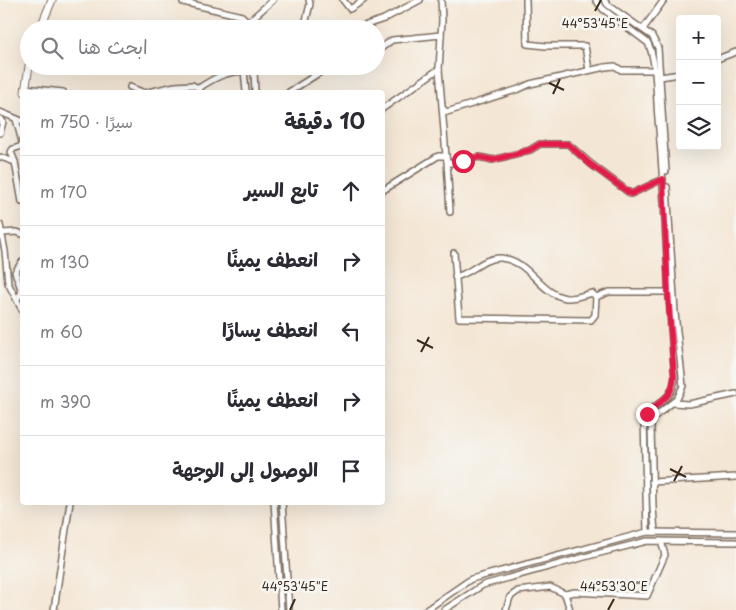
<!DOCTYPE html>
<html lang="ar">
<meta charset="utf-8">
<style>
body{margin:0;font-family:"Playpen Sans","Playpen Sans Arabic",sans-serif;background:#f7f7f7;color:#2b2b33;direction:rtl}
.controls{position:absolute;right:15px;top:15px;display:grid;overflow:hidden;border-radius:5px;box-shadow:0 5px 20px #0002}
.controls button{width:45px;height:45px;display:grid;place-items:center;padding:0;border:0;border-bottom:1px solid #e1e1e2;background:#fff;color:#2b2b33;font:25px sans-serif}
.stop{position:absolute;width:15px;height:15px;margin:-11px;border:4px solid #e11d48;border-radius:50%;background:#fff}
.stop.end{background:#e11d48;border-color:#fff;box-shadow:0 1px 5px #0008}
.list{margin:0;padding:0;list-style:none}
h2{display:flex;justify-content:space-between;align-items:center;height:65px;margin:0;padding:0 20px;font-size:21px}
h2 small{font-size:16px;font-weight:400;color:#7c7c81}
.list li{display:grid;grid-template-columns:32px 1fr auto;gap:15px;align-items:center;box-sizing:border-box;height:70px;padding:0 20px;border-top:1px solid #e1e1e2}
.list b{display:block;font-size:19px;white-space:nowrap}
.list em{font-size:16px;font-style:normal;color:#7c7c81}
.icon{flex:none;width:28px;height:28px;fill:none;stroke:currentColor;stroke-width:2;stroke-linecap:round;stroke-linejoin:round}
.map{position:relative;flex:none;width:736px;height:610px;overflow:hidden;direction:ltr}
.search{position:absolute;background:#fff;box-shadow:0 5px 20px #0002;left:20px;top:20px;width:365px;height:55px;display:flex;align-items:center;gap:12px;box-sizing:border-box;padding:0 18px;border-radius:28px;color:#7c7c81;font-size:19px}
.panel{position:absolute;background:#fff;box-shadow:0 5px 20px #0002;left:20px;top:90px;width:365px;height:415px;border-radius:5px;direction:rtl}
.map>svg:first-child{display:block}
</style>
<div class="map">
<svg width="736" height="610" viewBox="0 0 736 610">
<rect width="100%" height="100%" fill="#f6f6f2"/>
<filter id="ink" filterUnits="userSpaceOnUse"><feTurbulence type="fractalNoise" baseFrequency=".02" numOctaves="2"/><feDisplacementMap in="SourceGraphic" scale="10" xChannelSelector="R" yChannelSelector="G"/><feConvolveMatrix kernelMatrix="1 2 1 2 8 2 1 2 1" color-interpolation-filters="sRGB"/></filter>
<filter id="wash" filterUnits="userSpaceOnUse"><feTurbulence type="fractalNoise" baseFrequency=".0096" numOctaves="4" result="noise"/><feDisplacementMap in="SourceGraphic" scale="20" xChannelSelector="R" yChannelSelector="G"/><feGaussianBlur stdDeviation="1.12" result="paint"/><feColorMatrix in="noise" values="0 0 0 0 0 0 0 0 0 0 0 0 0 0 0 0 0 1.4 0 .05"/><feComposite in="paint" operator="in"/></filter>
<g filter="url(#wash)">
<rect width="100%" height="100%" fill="#f4e6d4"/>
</g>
<g filter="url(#ink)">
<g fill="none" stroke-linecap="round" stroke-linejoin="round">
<defs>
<g id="street">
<polyline points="343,0 350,9 364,0"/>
<polyline points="441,0 442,20 439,69 446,156 447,161 451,163 479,157 493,160 530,150 540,144 568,144 591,164 631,194 663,179"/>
<polyline points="526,0 527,44 546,46 585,46 589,70"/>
<path d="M596,0L603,9L648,43C657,61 656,98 658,118C666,204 667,291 675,377C672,405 654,399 644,420L647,532"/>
<polyline points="604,0 608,5 652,36 658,48 666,171"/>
<polyline points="183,2 242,16 248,22"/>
<polyline points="247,29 248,22 273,0"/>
<polyline points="304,29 310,4 309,0"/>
<polyline points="354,29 384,19 420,0"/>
<polyline points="643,29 664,0"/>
<polyline points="376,52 392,40 441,35"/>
<polyline points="717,59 736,52"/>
<polyline points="660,77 680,74"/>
<polyline points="130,87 142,92"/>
<polyline points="25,88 63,92"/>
<polyline points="148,92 175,86 192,85 199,88"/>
<path d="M200,92L199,88C214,78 225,72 244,71"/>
<polyline points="246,92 244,70 249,67 254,70 255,92"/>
<polyline points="289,92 330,66"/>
<polyline points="382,109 439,69"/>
<polyline points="443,109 447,112 519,89 530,84 605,67 615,66 621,70 654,70"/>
<polyline points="0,112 22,121"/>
<polyline points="0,119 3,122 0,133"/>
<polyline points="16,119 22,142"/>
<polyline points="22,146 13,149 11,152 15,162 22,202"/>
<polyline points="0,157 15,162"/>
<polyline points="447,161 450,212"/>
<polyline points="382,191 438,156 446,156"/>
<polyline points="0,225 5,251 8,283 22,310"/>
<polyline points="2,233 17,232 22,234"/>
<polyline points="454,253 459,318 591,320 595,315 596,297 609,292 668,292"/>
<path d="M455,277C472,274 482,257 501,258C531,261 538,293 566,298C574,299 584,295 592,293L596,297"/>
<polyline points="17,299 22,292 15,272 22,262"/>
<polyline points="673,403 689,404 736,394"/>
<polyline points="652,482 736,477"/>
<polyline points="274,502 281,610"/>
<polyline points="282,502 289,610"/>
<polyline points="655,532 653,508 651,425 653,418 659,413 677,399 683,386 675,313 667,187"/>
<polyline points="565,594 575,592 647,596 665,555 661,541"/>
<polyline points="54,610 70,502"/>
<polyline points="426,610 471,579 647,532 736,533"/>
<polyline points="444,610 483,585 592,555 647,541 736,542"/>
<polyline points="506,610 510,597 518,591 550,587 565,594 570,610"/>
</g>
<g id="secondary">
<polyline points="40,29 52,0"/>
<polyline points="25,92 29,66"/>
</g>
</defs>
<use href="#street" stroke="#7c6c5e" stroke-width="8"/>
<use href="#secondary" stroke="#7c6c5e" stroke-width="9"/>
<use href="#street" stroke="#fff" stroke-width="5"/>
<use href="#secondary" stroke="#fff" stroke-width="7"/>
</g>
</g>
<g fill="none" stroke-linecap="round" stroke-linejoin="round" filter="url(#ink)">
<path stroke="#e11d48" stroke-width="6" d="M463,161L479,157L493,160L530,150L540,144H568L590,164L631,194L663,179L668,292L674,377C672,399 661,399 647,414"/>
</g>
<path fill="none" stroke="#3b2a1e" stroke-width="2" d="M595,11L601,0M549,83L564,90M553,94L560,79M417,340L433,348M421,352L429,337M670,469L686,477M674,481L682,466M290,610L295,599M608,610L614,599"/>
<g font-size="12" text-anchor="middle" fill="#3b2a1e" stroke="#f6f6f2" stroke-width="5" stroke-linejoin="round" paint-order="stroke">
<text x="595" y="28">44°53'45"E</text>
<text x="295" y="591">44°53'45"E</text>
<text x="614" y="591">44°53'30"E</text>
</g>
</svg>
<div class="controls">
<button>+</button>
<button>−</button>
<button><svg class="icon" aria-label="layers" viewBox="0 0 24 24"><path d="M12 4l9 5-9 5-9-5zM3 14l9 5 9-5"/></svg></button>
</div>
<div class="stop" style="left:463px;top:161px"></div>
<div class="stop end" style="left:647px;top:414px"></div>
<div class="search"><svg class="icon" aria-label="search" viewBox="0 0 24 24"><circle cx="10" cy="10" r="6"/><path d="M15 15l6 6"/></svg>ابحث هنا</div>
<section class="panel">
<h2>10 دقيقة<small>سيرًا · 750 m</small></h2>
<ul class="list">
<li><svg class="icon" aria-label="ahead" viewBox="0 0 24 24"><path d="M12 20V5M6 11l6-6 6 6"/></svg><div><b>تابع السير</b></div><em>170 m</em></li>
<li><svg class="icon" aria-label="right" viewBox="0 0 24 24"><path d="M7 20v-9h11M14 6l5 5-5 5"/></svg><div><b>انعطف يمينًا</b></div><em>130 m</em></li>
<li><svg class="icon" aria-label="left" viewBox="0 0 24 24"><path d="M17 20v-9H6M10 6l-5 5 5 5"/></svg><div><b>انعطف يسارًا</b></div><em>60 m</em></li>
<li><svg class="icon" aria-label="right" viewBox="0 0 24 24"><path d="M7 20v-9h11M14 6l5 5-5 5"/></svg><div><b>انعطف يمينًا</b></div><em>390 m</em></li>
<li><svg class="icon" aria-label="arrive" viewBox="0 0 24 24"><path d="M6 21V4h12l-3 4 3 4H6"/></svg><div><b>الوصول إلى الوجهة</b></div></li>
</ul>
</section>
</div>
